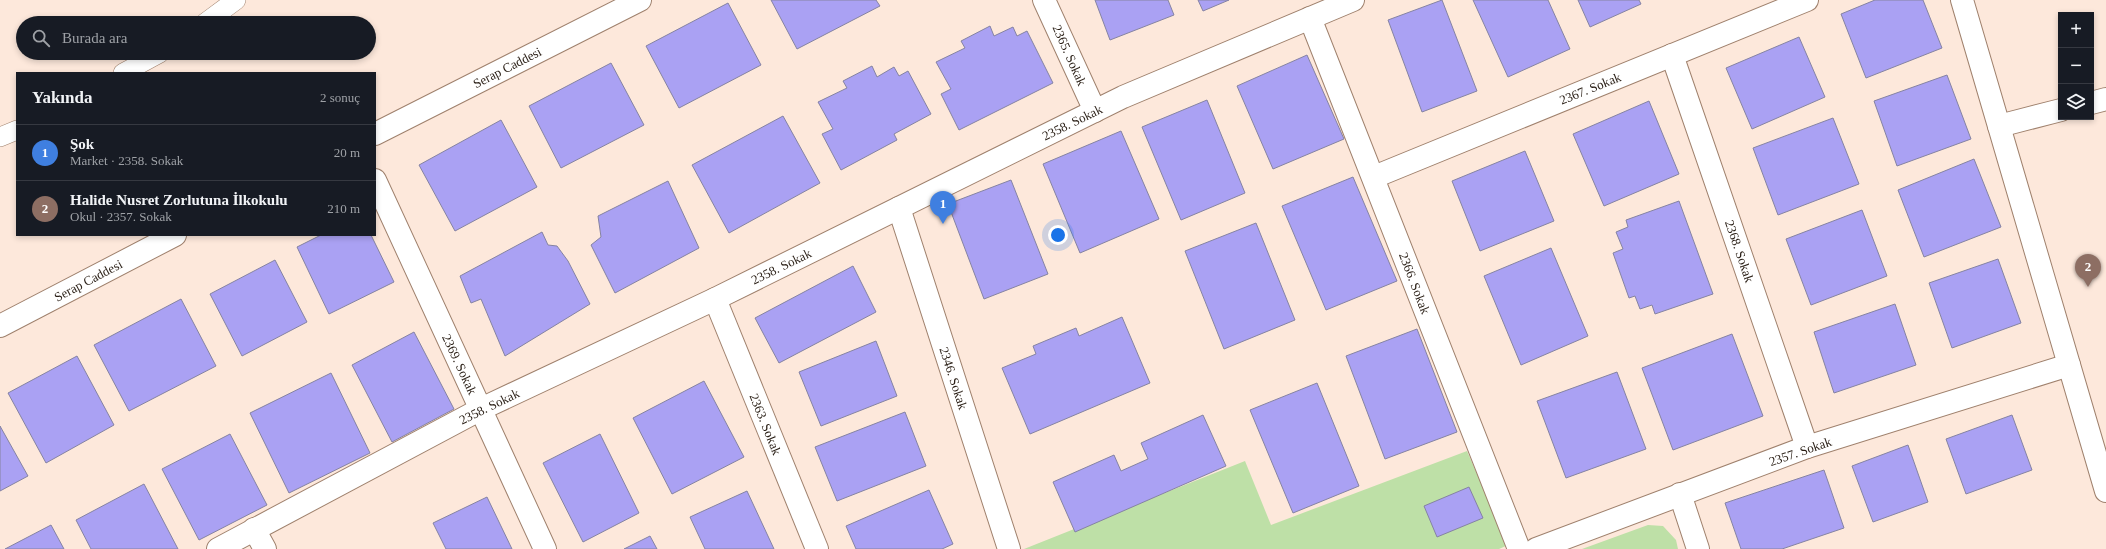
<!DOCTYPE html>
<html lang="tr">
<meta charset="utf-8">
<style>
body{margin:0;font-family:"Times New Roman",serif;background:#242831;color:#f1f3f6}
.controls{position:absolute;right:12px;top:12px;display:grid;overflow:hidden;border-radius:0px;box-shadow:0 2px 6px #0003}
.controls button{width:36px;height:36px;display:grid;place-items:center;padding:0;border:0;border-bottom:1px solid #363941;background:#171b24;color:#f1f3f6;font:20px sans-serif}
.you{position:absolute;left:1058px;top:235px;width:14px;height:14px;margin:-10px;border:3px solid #fff;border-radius:50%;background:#1a73e8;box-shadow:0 0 0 6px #1a73e833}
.badge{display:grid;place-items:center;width:26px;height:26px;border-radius:50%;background:#d93025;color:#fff;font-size:13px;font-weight:700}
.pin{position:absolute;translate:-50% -33px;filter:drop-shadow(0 1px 2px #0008)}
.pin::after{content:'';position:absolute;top:21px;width:14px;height:12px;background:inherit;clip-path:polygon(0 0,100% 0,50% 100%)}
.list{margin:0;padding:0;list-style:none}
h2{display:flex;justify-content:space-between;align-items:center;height:52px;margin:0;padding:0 16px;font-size:17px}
h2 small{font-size:13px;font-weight:400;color:#9ea1a6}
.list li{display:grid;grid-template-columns:26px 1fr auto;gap:12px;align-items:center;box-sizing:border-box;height:56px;padding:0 16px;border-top:1px solid #363941}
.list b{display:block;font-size:15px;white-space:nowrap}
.list p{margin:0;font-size:13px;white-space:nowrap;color:#9ea1a6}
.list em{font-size:13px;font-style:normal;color:#9ea1a6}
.icon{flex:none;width:22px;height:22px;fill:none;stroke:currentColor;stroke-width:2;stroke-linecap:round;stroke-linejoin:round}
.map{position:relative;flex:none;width:2106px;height:549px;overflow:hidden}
.search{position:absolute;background:#171b24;box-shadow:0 2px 6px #0003;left:16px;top:16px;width:360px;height:44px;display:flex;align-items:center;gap:10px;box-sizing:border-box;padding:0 14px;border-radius:22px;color:#9ea1a6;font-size:15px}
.panel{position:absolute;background:#171b24;box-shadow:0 2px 6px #0003;left:16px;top:72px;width:360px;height:164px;border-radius:0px}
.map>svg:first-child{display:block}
</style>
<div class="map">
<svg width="2106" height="549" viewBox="0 0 2106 549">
<rect width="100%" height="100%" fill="#fde8db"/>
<g fill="#bee0a7">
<polygon points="1467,451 1508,545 1499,549 1024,549 1245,461 1271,525"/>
<polygon points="1648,525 1663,526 1676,540 1678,549 1582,549"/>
</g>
<g fill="#aaa1f3" stroke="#8583a2">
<polygon points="771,0 876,0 880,6 797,49"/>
<polygon points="1095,0 1168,0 1174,15 1110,40"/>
<polygon points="1198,0 1229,0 1203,11"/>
<polygon points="1442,0 1477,91 1422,112 1388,20"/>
<polygon points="1473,0 1548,0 1570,49 1508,77"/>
<polygon points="1578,0 1639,0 1641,4 1590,27"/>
<polygon points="1875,0 1923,0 1942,48 1866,78 1841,14"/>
<polygon points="728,3 761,65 679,108 646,46"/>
<polygon points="990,26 994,36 1013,27 1017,36 1027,31 1053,83 959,130 941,94 951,89 936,62 965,48 961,41"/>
<polygon points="1799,37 1825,97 1752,129 1726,68"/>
<polygon points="1307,55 1344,139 1273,169 1237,86"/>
<polygon points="611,63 644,125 561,168 529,106"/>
<polygon points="872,66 877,77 894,67 899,76 908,71 931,114 894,134 897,140 841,170 822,134 833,129 818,102 847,88 843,81"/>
<polygon points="1947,75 1971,139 1897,166 1874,101"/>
<polygon points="1207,100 1245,193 1181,220 1142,127"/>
<polygon points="1649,101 1679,174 1604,206 1573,134"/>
<polygon points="783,116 820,183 729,233 692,165"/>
<polygon points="1833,118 1859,184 1778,215 1753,148"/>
<polygon points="501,120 537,187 455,231 419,165"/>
<polygon points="1121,131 1159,219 1080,253 1043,164"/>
<polygon points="1525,151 1554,221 1480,251 1452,181"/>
<polygon points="1974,159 2001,227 1924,257 1898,190"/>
<polygon points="1353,177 1397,281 1326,310 1282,206"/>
<polygon points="1011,180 1048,274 984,299 948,204"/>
<polygon points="668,181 699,248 615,293 591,245 601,237 598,216"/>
<polygon points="1679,201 1713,294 1655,314 1652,305 1640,309 1635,296 1629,298 1613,253 1623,249 1616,232 1628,227 1626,220"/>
<polygon points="1862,210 1887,276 1811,305 1786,239"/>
<polygon points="1256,223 1295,320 1224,349 1185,251"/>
<polygon points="542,232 548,245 557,246 568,261 590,304 505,356 481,299 471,303 460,276"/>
<polygon points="321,235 371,235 394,282 329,314 297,247"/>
<polygon points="1551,248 1588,336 1521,365 1484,276"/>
<polygon points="1998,259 2021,323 1952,348 1929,283"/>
<polygon points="275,260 307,322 242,356 210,294"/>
<polygon points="853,266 876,312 779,363 755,318"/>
<polygon points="181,299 216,366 129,411 94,345"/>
<polygon points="1895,304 1916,365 1834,393 1814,332"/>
<polygon points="1122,317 1150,383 1030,434 1002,368 1036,354 1033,346 1076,328 1079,336"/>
<polygon points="1417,329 1457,432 1385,459 1346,356"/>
<polygon points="414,332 454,409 392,442 352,365"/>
<polygon points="1732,334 1763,416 1673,450 1642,368"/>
<polygon points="876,341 897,396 821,426 799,372"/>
<polygon points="77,356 114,425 46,463 8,393"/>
<polygon points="1617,372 1646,449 1566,478 1537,401"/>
<polygon points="331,373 370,453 289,493 250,413"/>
<polygon points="704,381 744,457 672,494 633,418"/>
<polygon points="1317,383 1359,486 1293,513 1250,410"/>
<polygon points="905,412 926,466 837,501 815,447"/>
<polygon points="1203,415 1226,466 1075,532 1053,482 1114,455 1121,471 1148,459 1141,443"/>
<polygon points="2012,415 2032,470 1966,494 1946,439"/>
<polygon points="0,426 28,476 0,491"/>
<polygon points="230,434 267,505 199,540 162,469"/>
<polygon points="600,434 639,513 583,542 543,463"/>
<polygon points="1908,445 1928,502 1873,522 1852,466"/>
<polygon points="1824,470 1844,528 1782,549 1741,549 1725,503"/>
<polygon points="144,484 178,549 91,549 76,520"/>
<polygon points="1469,487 1483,518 1437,537 1424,506"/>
<polygon points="929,490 953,544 942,549 856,549 846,526"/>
<polygon points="747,491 774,549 705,549 690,517"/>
<polygon points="487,497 512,549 446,549 433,523"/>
<polygon points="51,525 64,549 5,549"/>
<polygon points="650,536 657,549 624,549"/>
</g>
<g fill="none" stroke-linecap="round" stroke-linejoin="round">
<defs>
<g id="service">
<polyline points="205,23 236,0"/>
<polyline points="123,73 160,53"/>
<polyline points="0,137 17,130"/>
</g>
<g id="minor">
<polyline points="1044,0 1095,111"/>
<polyline points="1310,18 1519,549"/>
<polyline points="1672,55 1807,447"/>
<polyline points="2091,103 2106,99"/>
<polyline points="1999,126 2061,110"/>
<polyline points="1374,177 1807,0"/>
<polyline points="375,180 545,549"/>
<polyline points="899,208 1009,549"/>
<polyline points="715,299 817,549"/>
<polyline points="1680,494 1698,549"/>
<polyline points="254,529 265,549"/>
<polyline points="218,549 481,409 715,299 1123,97 1353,0"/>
<polyline points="1536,549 1807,447 2069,365"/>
</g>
<g id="tertiary">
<polyline points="1962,0 2106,491"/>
<polyline points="375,134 640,0"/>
<polyline points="0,326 175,235"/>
</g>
</defs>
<use href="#service" stroke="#9f816d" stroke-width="20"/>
<use href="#minor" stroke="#9f816d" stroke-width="24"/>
<use href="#tertiary" stroke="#9f816d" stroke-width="24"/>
<use href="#service" stroke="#fff" stroke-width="19"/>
<use href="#minor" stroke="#fff" stroke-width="22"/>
<use href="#tertiary" stroke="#fff" stroke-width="22"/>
</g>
<g text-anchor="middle" stroke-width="3" stroke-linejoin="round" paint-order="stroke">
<g font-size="13" fill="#281d14" stroke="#fff">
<text transform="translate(1070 55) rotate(66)" y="5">2365. Sokak</text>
<text transform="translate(507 67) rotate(-27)" y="5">Serap Caddesi</text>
<text transform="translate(1590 88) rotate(-22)" y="5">2367. Sokak</text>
<text transform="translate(1072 122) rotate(-26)" y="5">2358. Sokak</text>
<text transform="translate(1740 251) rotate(71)" y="5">2368. Sokak</text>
<text transform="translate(781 266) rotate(-26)" y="5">2358. Sokak</text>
<text transform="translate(88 280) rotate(-28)" y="5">Serap Caddesi</text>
<text transform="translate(1415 283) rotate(69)" y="5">2366. Sokak</text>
<text transform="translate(460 364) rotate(65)" y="5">2369. Sokak</text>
<text transform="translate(954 378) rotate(72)" y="5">2346. Sokak</text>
<text transform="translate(489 406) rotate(-26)" y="5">2358. Sokak</text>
<text transform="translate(766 424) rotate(68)" y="5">2363. Sokak</text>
<text transform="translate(1800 451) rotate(-19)" y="5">2357. Sokak</text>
</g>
</g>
</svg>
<div class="controls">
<button>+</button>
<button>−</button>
<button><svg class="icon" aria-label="layers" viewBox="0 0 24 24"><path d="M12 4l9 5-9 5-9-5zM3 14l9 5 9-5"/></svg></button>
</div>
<div class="you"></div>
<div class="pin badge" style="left:943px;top:224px;background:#3f7fe0">1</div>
<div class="pin badge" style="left:2088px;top:287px;background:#8d6e63">2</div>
<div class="search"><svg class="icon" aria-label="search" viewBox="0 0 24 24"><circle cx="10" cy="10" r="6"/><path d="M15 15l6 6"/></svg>Burada ara</div>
<section class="panel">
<h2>Yakında<small>2 sonuç</small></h2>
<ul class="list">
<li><span class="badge" style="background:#3f7fe0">1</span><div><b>Şok</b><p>Market · 2358. Sokak</p></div><em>20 m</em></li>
<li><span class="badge" style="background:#8d6e63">2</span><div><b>Halide Nusret Zorlutuna İlkokulu</b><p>Okul · 2357. Sokak</p></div><em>210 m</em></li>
</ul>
</section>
</div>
